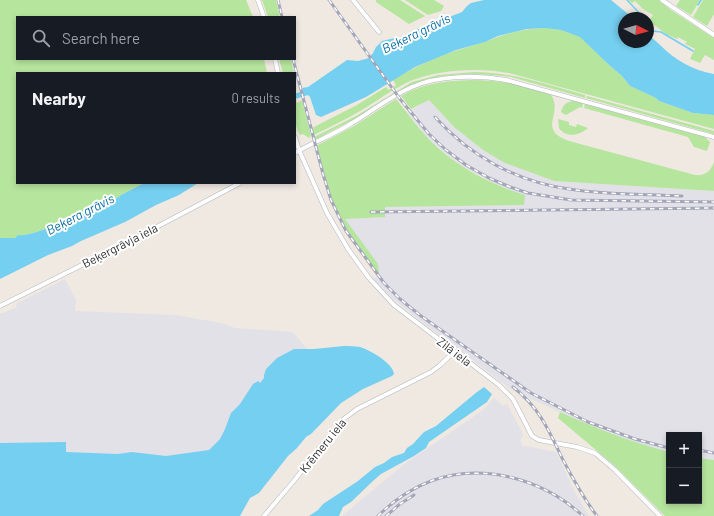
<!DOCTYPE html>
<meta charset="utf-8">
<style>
body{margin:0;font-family:Barlow,sans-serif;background:#242831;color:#f1f3f6}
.controls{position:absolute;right:12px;bottom:12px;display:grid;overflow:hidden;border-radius:0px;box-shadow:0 2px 6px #0003}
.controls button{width:36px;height:36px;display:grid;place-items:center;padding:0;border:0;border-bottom:1px solid #363941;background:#171b24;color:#f1f3f6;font:20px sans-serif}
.compass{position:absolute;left:618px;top:12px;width:36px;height:36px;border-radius:50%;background:#171b24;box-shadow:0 2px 6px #0003;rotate:96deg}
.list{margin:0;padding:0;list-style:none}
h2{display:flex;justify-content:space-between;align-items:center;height:52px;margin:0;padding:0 16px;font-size:17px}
h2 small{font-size:13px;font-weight:400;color:#9ea1a6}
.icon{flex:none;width:22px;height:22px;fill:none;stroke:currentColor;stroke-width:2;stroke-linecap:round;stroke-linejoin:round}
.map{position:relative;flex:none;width:714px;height:516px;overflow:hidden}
.search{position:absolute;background:#171b24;box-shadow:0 2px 6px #0003;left:16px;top:16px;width:280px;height:44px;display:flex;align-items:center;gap:10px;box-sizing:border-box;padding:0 14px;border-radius:0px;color:#9ea1a6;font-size:15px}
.panel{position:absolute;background:#171b24;box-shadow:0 2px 6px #0003;left:16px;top:72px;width:280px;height:112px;border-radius:0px}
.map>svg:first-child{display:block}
</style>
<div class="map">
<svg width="714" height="516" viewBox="0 0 714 516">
<rect width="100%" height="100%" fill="#efe9e1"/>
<g fill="#e3e1e8">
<polygon points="429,100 454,127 483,150 521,169 554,181 714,191 714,460 699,458 699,435 669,435 669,452 638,444 579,421 512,390 422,322 393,299 374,279 379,275 345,219 384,217 385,207 524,205 524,195 504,188 465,168 438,148 424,134 407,112"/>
<polygon points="65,279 76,300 75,311 176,315 221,323 235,328 293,332 307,349 223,495 0,499 0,313 3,313 17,307 16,304"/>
<polygon points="494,398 503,406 507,404 522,432 523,436 520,440 523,447 526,446 556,452 575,492 589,516 342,516 403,465 483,410"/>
</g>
<g fill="#b6e59e">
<path d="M0,0H246L253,17H17V59H264L267,73H17V183H144L121,195C114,202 92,206 83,214H79C64,220 33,237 18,235L15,238H0Z"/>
<polygon points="262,0 276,0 280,17 268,17"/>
<polygon points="376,0 400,0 425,16 409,24 376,2"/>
<polygon points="405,0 434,0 444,6 441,11 428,15"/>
<polygon points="628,0 659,0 671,10 714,38 714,60 705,55 700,63 690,59 695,49 685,44 687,42 678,37 677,39 666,34 649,21 653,15 643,9 635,1 632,3"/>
<polygon points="680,0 700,0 691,15 676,6"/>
<polygon points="703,0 714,0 714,14 707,26 693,17"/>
<path d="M544,28L561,30L581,37L608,64L622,76L630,86L656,98L659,101L693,113L714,115V129L513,74C482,67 440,69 410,81C393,89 377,101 360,111C345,120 329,127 314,135L312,128L357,105L386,87L389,90L396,85L393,80C413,68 435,57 458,50C466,47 476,45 484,42C507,34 520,29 544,28Z"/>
<polygon points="279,59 291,59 294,73 283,73"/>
<path d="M474,72C512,72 548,85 585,95V98L511,77C481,73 447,72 419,82C395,90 374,107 353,120C340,127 327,133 315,140L314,137L356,116L412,82L438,75Z"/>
<path d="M471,80C496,80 529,84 551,95C564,114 536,129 569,141L695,175C705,176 711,171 714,162V191L554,181L505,163L483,150L454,127L429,100L411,109L401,96C423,83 446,81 471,80Z"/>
<polygon points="587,96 714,131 714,134 586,98"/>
<path d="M295,97L297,103L302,100L311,136L309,138L303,134L300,135C293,123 295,110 295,97Z"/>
<path d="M396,99C410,116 422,134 438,148C463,170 493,185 525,195L524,205L385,207V217L345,219L378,264L379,276C368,261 356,246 347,230C331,204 324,175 316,146L354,126Z"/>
<path d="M573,101L583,103L582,108L580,107L566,115L564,114L561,112C563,105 566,102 573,101Z"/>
<polygon points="585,104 705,137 710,142 707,151 694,147 688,137 584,108"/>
<path d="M558,119L569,122V125L576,127L577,124L588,128C579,136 566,138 559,128Z"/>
<path d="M560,412C595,428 631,442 669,452V501H699V458L714,460V516H665L615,466L558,418Z"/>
</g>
<g fill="#75cff0">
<path d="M484,0H611L633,18H624V42H648V33C651,38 655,40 659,44C675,60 692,70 714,74V115L693,113L659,101L656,98L630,86L622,76L608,64L580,37L561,30L544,28L527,29L498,36L485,42L456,50L415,67L366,97L321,117L316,115L310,97L308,95H304L302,88L308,87L347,60L358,61L369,58L373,53L376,47L382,41L403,36L416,29H419L462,12L467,6L471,3Z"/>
<path d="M144,183H198L179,195L156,205L125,222L81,241L72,246L48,255L0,279V238H15L18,235C33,237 64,220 79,214H83C92,206 114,202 121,195Z"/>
<path d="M344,346C349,346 355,346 360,347C370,350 393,363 394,374L392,376L363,389L341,403L311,434L306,437L297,448L288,456L259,493L250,498L240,516H0V443L66,442V452L118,454L132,452L166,456L209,450L220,439L225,429L231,413L240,404L253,384L258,381L260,383L264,378V375L266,369L277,358L294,349H314Z"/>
<polygon points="484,387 492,394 487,402 429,442 426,448 414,456 381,474 374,480 351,502 343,507 339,516 309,516 318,510 323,504 358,481 375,467 384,463 392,457 404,453 407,448 413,444 424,432 436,426 477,392"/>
</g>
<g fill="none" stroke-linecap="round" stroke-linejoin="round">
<g stroke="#75cff0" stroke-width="1.5">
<polyline points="627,0 644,18"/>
<polyline points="698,5 701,0"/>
<polyline points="648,22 653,31 661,32 693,51"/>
</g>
<polyline stroke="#75cff0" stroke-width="5" points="296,96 309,92"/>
<defs>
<g id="street">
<polyline points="258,0 264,17"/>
<polyline points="353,0 379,32"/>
<polyline points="662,0 714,35"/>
<polyline points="275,59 278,73"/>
<polyline points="295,137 299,150 327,213 348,249 369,278 394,305 499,385 513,399 532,436 539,440 577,447 595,453 615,470 660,516"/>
<path d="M295,153C313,142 334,135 352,123C372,111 391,96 412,87C438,75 478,75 506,80L714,137"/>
<polyline points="0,306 130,241 240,183"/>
<polyline points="264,516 293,482 333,431 345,418 357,409 431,372 439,366 454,352"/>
</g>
</defs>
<use href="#street" stroke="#b4b7c1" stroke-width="5"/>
<use href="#street" stroke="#fff" stroke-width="4"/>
<defs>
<g id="rail">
<polyline points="278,0 282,17"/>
<polyline points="329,0 400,99 429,134 446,150 466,165 489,178 510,187 528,193 571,200 714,202"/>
<polyline points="293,59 323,174 331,200 346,231 384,283 400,299 421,316 531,393 588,422 635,439 669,448"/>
<path d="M435,117C470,156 517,182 569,189C606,195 644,194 682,196"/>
<polyline points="371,212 714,208"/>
<path d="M513,387C540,408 549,431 563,460C573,479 584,499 597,516"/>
<polyline points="699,450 714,453"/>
<path d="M378,516C393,501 410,489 431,481C483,462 543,479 583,516"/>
<polyline points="386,516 400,504 414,495"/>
</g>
</defs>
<use href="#rail" stroke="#a3a6b8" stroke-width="3"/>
<use href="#rail" stroke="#fff" stroke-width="1.5" stroke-dasharray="4.5" stroke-linecap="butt"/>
</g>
<g text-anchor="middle" stroke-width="4" stroke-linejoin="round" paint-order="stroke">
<g font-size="12" fill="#2e2e2e" stroke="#fff">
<text transform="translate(120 246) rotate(-27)" y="4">Beķergrāvja iela</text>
<text transform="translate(454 352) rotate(37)" y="4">Zilā iela</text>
<text transform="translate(323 446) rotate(-51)" y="4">Krēmeru iela</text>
</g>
<g font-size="13" font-style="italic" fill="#0d6fa3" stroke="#fff">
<text transform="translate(416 33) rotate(-26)" y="5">Beķera grāvis</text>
<text transform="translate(80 214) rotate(-27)" y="5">Beķera grāvis</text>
</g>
</g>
</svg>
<div class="controls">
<button>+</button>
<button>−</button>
</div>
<svg class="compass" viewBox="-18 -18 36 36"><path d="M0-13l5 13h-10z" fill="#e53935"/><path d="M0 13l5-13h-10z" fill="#9ea1a6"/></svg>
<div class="search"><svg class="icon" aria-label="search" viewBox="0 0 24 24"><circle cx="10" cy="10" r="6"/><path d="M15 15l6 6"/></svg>Search here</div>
<section class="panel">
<h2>Nearby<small>0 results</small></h2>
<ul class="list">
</ul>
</section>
</div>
